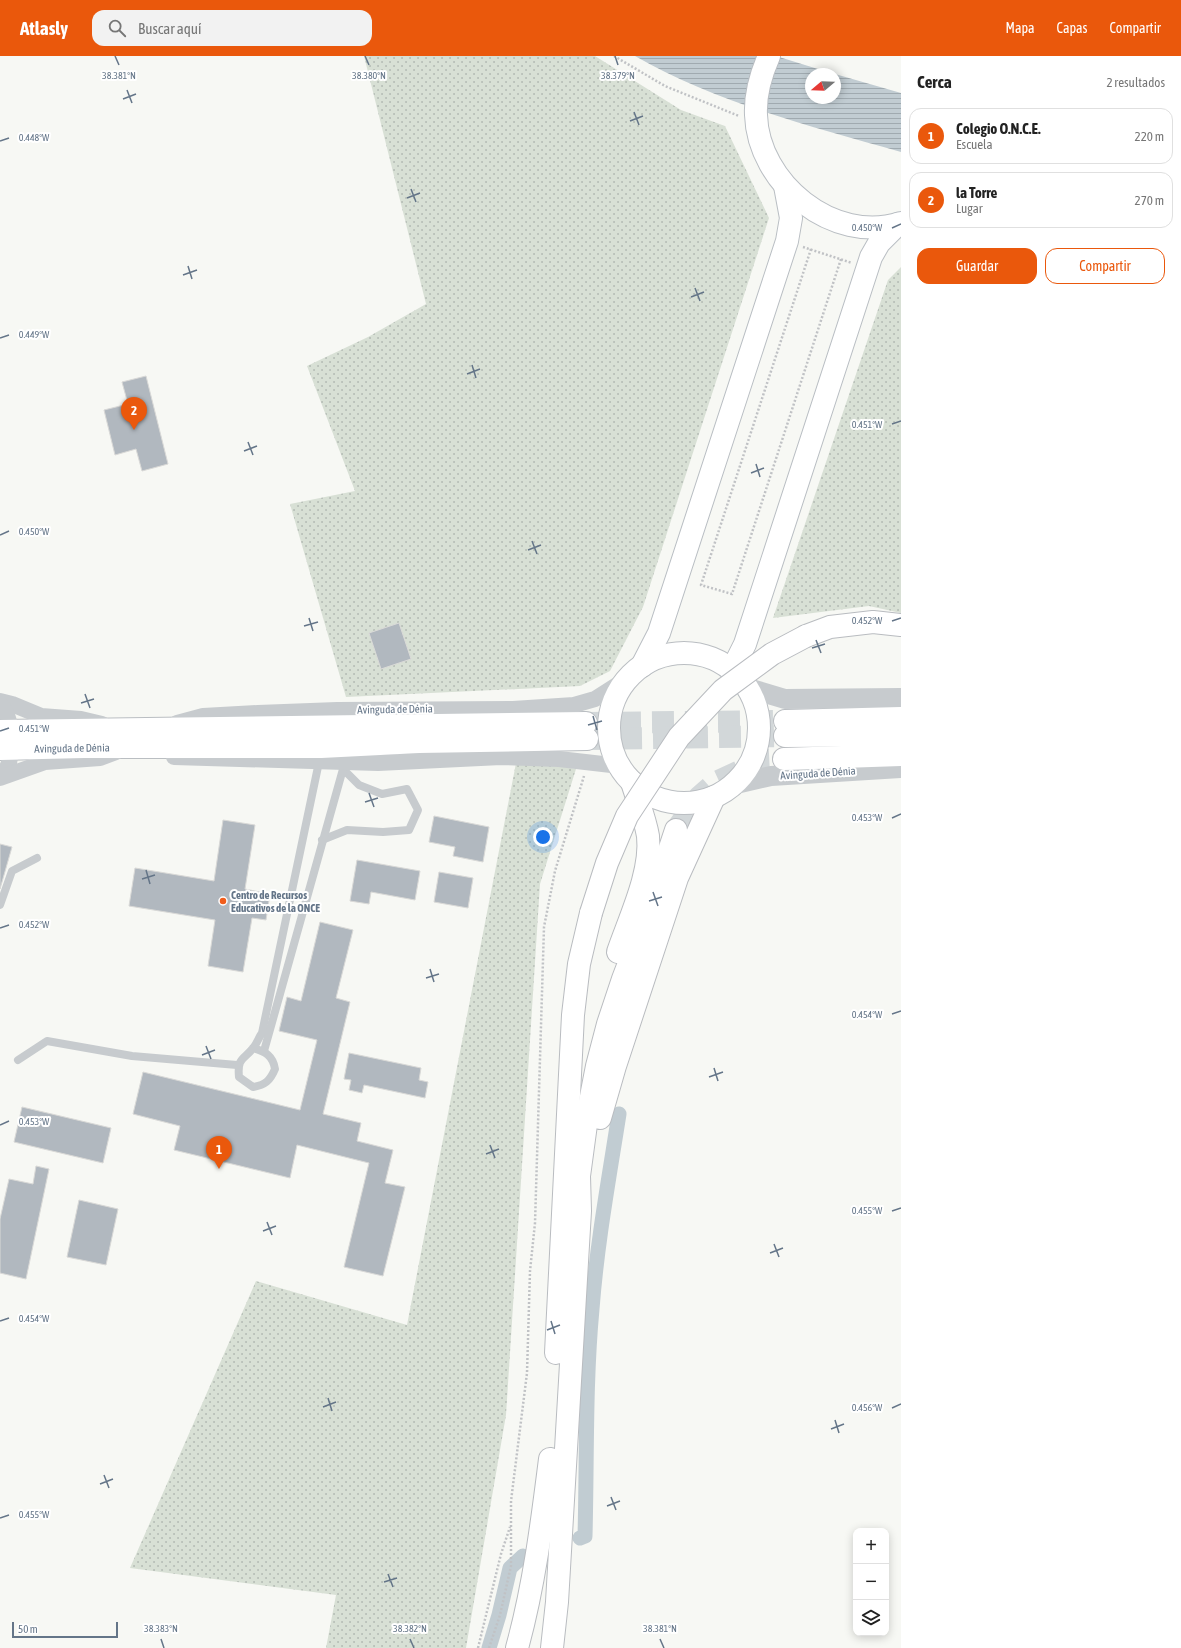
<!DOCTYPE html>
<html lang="es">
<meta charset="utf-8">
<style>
body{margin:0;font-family:"Asap Condensed",sans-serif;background:#f2f2f2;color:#222}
.controls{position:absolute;right:12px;bottom:12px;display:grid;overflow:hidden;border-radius:8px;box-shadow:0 2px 10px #0003}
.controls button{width:36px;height:36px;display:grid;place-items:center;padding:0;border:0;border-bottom:1px solid #e0e0e0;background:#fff;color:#222;font:20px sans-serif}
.compass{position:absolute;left:805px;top:12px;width:36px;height:36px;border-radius:50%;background:#fff;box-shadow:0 2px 10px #0003;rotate:251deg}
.scale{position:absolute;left:12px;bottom:10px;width:106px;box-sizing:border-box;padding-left:4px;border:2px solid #647588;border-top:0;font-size:11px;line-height:14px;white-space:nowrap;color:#647588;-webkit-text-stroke:3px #fff;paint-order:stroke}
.you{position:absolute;left:543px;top:781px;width:14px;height:14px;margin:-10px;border:3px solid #fff;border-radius:50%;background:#1a73e8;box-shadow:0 0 0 6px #1a73e833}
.badge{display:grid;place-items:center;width:26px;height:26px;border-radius:50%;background:#ea580c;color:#fff;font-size:13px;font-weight:700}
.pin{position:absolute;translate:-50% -33px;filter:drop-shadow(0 1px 2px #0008)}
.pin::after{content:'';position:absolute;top:21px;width:14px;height:12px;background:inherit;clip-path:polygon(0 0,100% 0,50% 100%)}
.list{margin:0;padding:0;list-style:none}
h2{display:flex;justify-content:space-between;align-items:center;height:52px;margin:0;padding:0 16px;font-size:17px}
h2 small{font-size:13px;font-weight:400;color:#767676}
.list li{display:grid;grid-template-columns:26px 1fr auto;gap:12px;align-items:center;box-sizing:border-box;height:56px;margin:0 8px 8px;padding:0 8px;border:1px solid #e0e0e0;border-radius:12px}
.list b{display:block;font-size:15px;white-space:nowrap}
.list p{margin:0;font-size:13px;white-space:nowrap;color:#767676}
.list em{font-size:13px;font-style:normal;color:#767676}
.actions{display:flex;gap:8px;padding:12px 16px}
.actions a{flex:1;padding:9px 0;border:1px solid #ea580c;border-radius:12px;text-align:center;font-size:14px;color:#ea580c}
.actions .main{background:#ea580c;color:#fff}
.icon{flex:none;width:22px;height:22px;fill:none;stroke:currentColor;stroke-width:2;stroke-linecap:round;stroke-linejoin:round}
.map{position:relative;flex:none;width:901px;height:1592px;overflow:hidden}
header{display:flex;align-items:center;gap:24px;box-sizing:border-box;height:56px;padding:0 20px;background:#ea580c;color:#fff}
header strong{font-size:19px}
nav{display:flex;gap:22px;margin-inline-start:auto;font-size:14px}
.search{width:280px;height:36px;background:#f2f2f2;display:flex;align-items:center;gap:10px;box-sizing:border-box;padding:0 14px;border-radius:12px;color:#767676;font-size:15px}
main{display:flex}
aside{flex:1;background:#fff}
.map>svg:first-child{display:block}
</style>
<header>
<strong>Atlasly</strong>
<div class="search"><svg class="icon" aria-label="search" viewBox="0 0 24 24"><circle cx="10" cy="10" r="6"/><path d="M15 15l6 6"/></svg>Buscar aquí</div>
<nav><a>Mapa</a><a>Capas</a><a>Compartir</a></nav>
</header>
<main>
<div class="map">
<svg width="901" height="1592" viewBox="0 0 901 1592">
<defs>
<pattern id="grass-dots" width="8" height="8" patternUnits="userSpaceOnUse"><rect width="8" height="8" fill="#d8e0d5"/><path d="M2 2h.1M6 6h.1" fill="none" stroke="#b3bab3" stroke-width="1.8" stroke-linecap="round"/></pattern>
<pattern id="water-rules" width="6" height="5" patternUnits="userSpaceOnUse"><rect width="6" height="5" fill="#c1ccd2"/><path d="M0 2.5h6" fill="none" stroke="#a0aab0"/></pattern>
</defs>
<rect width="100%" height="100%" fill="#f7f8f4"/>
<g fill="url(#grass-dots)">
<polygon points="364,0 595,0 681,54 725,70 769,162 643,551 610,615 580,630 346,641 290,448 355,435 307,310 368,281 426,248"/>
<polygon points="901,211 901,557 869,550 773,562 888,224"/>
<polygon points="517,702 576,713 540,828 506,1359 466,1592 326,1592 336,1539 130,1512 256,1225 407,1269"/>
</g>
<path fill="url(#water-rules)" d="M635,0H776L834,18H811V42H835V18L901,37V96C810,70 717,47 635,0Z"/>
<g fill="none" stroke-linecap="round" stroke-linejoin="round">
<g stroke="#c1ccd2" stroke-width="15">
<path d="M580,1482L585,1480C587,1404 585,1328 592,1253C597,1187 609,1122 619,1058"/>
<polyline points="489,1592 499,1559 510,1512 523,1500"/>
</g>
</g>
<g fill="#b1b8bf" stroke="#d9d9d7">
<polygon points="146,320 168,408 142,415 136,393 115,399 104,354 128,348 122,326"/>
<polygon points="399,567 411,603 381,613 369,577"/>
<polygon points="434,760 489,771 483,806 453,800 455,791 429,786"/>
<polygon points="223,764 255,769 245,833 270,838 266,864 252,862 243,916 208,910 215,864 129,850 135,812 214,825"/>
<polygon points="0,788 12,791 0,833"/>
<polygon points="357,804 420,815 415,844 371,836 369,848 350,845"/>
<polygon points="439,816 473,822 468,852 434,846"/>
<polygon points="320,866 353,874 336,942 350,946 323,1058 361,1067 357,1085 393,1094 385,1127 405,1131 383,1220 344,1211 369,1107 297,1089 290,1122 174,1094 180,1070 133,1058 143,1016 300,1054 317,984 279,975 287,941 301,945"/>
<polygon points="349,997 421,1012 419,1024 428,1026 425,1042 364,1029 362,1037 349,1034 351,1024 344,1023"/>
<polygon points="22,1051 111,1072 103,1107 14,1086"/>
<polygon points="36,1110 49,1113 26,1223 0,1217 0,1163 9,1123 33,1128"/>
<polygon points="79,1144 118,1153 106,1209 67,1201"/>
</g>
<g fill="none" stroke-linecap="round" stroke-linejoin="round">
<g stroke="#d2d7d9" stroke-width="22" stroke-dasharray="22 11" stroke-linecap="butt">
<polyline points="586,667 785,665"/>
<polyline points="587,683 785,680"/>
</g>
<polyline stroke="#d2d7d9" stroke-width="22" stroke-dasharray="22 11" stroke-linecap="butt" points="676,774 699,741 716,726 764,704 784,703"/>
<defs>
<g id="secondary">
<path d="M769,0C761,18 755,39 756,59C758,127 833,189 901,167"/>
<polyline points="642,610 659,577 787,185 791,162 785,130"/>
<polyline points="732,614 745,588 871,201 879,187 898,168"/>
</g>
<g id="primary">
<circle cx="684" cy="672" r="75"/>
<polyline points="785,665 901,662"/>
<polyline points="0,675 586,667"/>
<polyline points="785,680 901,679"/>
<polyline points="0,693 84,691 321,691 419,686 587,683"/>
</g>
<g id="motorway">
<polyline points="806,580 830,571 873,566 901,569"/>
<polyline points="784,703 901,699"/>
<path d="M618,896C630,861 652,816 648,780C645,762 637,743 632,726"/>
<polyline points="600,1062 615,1010 677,822 714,741"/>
<polyline points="556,1297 573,959 579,908 591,857"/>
<path d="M517,1592C534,1530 542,1467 550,1403"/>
<polyline points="552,1592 557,1546 580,1155 579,1120 587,1061 597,1010 608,968 623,923 649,855 676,774"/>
</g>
</defs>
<use href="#secondary" stroke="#b9bec3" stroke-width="24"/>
<use href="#primary" stroke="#babec2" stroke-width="24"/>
<use href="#motorway" stroke="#b9bcc0" stroke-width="24"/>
<g stroke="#c0c2c5" stroke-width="2.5" stroke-dasharray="2 2" stroke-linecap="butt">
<polyline points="614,0 665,30 739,60"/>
<polyline points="803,191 852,207"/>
<polyline points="811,193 701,529 732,538 841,203"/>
<polyline points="478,1592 501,1498 510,1471"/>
<polyline points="489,1592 500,1559 511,1510 511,1445 527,1317 530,1215 535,1167 544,871 555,815 584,720"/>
</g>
<g stroke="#c7cbce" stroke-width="8">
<polyline points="322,784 347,774 383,776 409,774 418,754 407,733 382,738 359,729 343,713"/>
<polyline points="0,849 12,815 37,802"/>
<path d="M253,992C265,995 273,1000 275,1013C270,1025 265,1029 253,1031L239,1021C237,1001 244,1004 254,991C257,987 259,981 262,977L319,706"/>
<polyline points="264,995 343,713 348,707"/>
<polyline points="18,1004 47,985 132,1000 237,1009"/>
</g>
<g stroke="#c7cbce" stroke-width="16">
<polyline points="0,645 12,648 41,660 81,663 102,668"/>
<path d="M0,648C13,661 13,690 9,707C7,712 4,717 0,721"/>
<polyline points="177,667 203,660 258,657 337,654 513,653 574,649 595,643 631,620"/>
<polyline points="174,701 378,707 501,701 559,703 620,710"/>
<polyline points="0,722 45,706 100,702 116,696"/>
</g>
<g stroke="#c7cbce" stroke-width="20">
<polyline points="748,632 785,643 901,642"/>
<polyline points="736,728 771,720 901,712"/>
</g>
<use href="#secondary" stroke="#fff" stroke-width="22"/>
<use href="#primary" stroke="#fff" stroke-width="22"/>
<use href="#motorway" stroke="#fff" stroke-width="22"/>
<defs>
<polyline id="motorway-bridge" points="591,857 607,807 627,760 679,681 723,634 772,598 806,580"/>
</defs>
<use href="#motorway-bridge" stroke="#b9bcc0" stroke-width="24" stroke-linecap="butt"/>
<use href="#motorway-bridge" stroke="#fff" stroke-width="22"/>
</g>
<path fill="none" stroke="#647588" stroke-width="1.5" d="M115,0L119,9M365,0L369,9M615,0L618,9M127,34L132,47M123,43L136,38M634,56L639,69M630,65L643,60M0,85L9,82M411,133L416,146M407,142L420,137M892,172L901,168M188,210L192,223M183,219L197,214M695,232L700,245M691,241L704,236M0,282L9,279M472,309L476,322M467,318L480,313M892,368L901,365M248,386L253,399M244,395L257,390M756,408L760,421M751,417L764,412M0,479L9,475M532,485L537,498M528,494L541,489M309,562L313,575M892,565L901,562M304,570L318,566M816,584L821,597M812,592L825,588M85,638L90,652M81,647L94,643M593,660L597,674M588,669L602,665M0,675L9,672M369,737L374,751M365,746L378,742M892,762L901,758M146,814L150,828M142,823L155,819M653,836L658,850M649,845L662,841M0,872L9,869M430,913L434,926M426,922L439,918M892,958L901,955M206,990L211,1003M202,999L215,994M714,1012L718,1025M709,1021L723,1016M0,1069L9,1065M490,1089L495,1102M486,1098L499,1093M892,1155L901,1152M267,1166L272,1179M263,1175L276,1170M774,1188L779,1201M770,1197L783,1192M0,1265L9,1262M551,1265L555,1278M547,1274L560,1269M328,1342L332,1355M323,1351L336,1346M892,1352L901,1348M835,1364L839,1377M831,1373L844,1368M104,1419L109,1432M100,1428L113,1423M611,1441L616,1454M607,1450L620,1445M0,1462L9,1459M388,1518L393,1531M384,1526L397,1522M161,1583L164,1592M410,1583L414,1592M660,1583L664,1592"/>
<circle fill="#f15c1a" stroke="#fff" stroke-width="1.5" cx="223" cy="845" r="4"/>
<g text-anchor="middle" stroke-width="4" stroke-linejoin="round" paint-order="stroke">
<g font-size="11" fill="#647588" stroke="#fff">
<text transform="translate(395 653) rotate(-1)" y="4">Avinguda de Dénia</text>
<text transform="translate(72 692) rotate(-1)" y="4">Avinguda de Dénia</text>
<text transform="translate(818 717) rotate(-4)" y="4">Avinguda de Dénia</text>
</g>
<g font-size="11" font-weight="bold" fill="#647588" stroke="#fff" text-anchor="start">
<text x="231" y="843">Centro de Recursos<tspan x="231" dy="13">Educativos de la ONCE</tspan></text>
</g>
</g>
<g font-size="10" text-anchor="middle" fill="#647588" stroke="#fff" stroke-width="4" stroke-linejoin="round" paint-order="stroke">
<text x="119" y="23">38.381°N</text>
<text x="369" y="23">38.380°N</text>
<text x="618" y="23">38.379°N</text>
<text x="34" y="85">0.448°W</text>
<text x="867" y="175">0.450°W</text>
<text x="34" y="282">0.449°W</text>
<text x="867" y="372">0.451°W</text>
<text x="34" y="479">0.450°W</text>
<text x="867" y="568">0.452°W</text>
<text x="34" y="676">0.451°W</text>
<text x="867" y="765">0.453°W</text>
<text x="34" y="872">0.452°W</text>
<text x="867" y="962">0.454°W</text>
<text x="34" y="1069">0.453°W</text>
<text x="867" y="1158">0.455°W</text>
<text x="34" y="1266">0.454°W</text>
<text x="867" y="1355">0.456°W</text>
<text x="34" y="1462">0.455°W</text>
<text x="161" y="1576">38.383°N</text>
<text x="410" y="1576">38.382°N</text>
<text x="660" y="1576">38.381°N</text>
</g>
</svg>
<div class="controls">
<button>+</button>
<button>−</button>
<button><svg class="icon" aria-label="layers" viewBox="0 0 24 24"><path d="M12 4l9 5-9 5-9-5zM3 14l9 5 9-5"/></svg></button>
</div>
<svg class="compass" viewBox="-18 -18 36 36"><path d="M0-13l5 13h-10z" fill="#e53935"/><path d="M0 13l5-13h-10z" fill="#767676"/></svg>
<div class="scale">50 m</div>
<div class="you"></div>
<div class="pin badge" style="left:219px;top:1113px">1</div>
<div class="pin badge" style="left:134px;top:374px">2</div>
</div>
<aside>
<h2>Cerca<small>2 resultados</small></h2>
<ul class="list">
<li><span class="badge">1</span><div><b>Colegio O.N.C.E.</b><p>Escuela</p></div><em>220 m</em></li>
<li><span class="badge">2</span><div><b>la Torre</b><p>Lugar</p></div><em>270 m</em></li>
</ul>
<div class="actions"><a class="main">Guardar</a><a>Compartir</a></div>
</aside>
</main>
